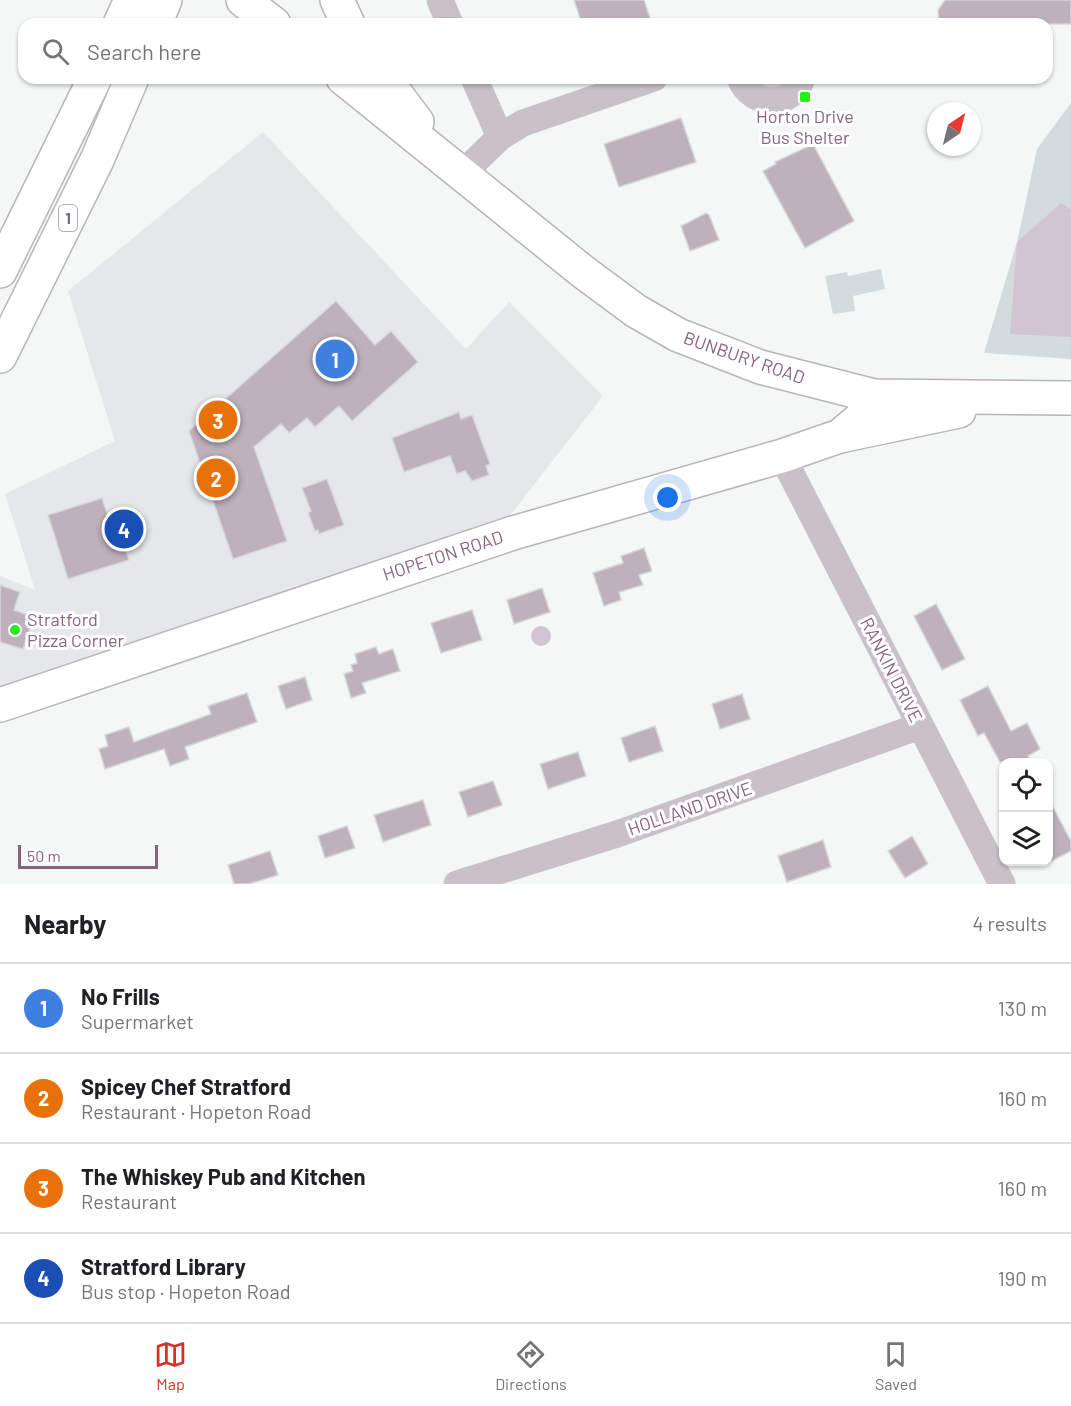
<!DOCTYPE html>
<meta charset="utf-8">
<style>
body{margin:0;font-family:Barlow,sans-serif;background:#f2f2f2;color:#202124}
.controls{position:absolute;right:18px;bottom:18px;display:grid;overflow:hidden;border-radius:12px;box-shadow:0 2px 4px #0004}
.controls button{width:54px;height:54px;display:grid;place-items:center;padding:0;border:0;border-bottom:2px solid #e0e0e0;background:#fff;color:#202124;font:30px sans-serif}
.compass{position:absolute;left:927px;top:102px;width:54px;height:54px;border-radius:50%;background:#fff;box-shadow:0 2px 4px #0004;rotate:35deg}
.scale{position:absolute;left:18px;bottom:15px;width:140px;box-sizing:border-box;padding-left:6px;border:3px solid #866480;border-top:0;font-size:16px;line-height:21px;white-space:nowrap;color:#866480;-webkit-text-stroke:4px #fff;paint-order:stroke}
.you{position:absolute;left:668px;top:498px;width:21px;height:21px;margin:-15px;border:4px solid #fff;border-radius:50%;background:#1a73e8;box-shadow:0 0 0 9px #1a73e833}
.badge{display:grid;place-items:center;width:39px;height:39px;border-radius:50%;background:#d93025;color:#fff;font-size:20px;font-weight:700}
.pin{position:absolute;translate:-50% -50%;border:3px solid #fff;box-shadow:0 2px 6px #0006}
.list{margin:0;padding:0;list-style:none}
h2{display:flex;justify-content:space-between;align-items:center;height:78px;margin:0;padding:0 24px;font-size:26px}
h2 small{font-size:20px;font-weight:400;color:#757577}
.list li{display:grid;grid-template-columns:39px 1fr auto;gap:18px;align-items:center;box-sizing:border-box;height:90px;padding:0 24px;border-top:2px solid #e0e0e0}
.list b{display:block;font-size:22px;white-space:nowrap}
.list p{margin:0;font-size:20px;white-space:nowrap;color:#757577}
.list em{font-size:20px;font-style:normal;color:#757577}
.icon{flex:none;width:33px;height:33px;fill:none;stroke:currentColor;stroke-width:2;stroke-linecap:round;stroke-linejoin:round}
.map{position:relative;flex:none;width:1071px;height:884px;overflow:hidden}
.search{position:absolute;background:#fff;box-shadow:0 2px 4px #0004;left:18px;right:18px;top:18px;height:66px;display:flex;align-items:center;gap:15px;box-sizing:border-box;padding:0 21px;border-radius:18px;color:#757577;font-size:22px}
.sheet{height:438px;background:#fff}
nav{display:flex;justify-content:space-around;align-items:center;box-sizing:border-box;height:84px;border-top:2px solid #e0e0e0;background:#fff;font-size:16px;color:#757577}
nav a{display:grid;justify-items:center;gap:3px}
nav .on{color:#d93025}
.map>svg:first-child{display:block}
</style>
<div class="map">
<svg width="1071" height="884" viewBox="0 0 1071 884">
<rect width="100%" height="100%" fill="#f3f7f6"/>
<polygon fill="#e6e7e8" points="263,132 466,349 509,302 603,396 494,536 0,719 0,576 35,590 5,494 115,441 68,291"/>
<g fill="#d4dbdf">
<polygon points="750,78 794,78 776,92"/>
<polygon points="1071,103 1071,359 984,353 1017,242 1037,149"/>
<polygon points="881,269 885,289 853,296 855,311 833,314 825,276 847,272 848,276"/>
</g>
<g fill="#d2c4d2">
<polygon points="1061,203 1071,210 1071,337 1010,334 1017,242"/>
<circle cx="541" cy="636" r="10"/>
</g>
<g fill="#beb1bc" stroke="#d6d8d7" stroke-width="1.5">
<polygon points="574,0 644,0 652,24 582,24"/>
<polygon points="945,0 1071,0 1071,24 939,24 938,10"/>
<polygon points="681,118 696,162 619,187 604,144"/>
<polygon points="813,144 854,221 805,248 763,171 776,164 775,162"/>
<polygon points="706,213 709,215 719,240 690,251 681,226"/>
<polygon points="336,301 375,345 391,331 418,362 352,421 339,406 315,427 307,418 289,433 281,424 254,447 287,541 233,559 189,431"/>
<polygon points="459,412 461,419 472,415 490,464 486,466 489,475 472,481 465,471 457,474 450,456 404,472 392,438"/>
<polygon points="327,479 344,525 319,534 318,530 315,531 308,513 311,511 302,488"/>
<polygon points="102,498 117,544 123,542 129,560 68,579 48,515"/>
<polygon points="644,548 652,571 639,575 643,585 619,592 621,600 604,606 593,573 623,563 621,556"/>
<polygon points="0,585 20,592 14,610 34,617 23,649 0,642"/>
<polygon points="542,588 550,612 514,624 507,600"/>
<polygon points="936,604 965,659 942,670 914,616"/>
<polygon points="472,610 482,640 441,653 431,623"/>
<polygon points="376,647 379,654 393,649 400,671 362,683 366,693 351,698 344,674 353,671 351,665 357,663 355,654"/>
<polygon points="305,677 312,700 286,709 278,686"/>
<polygon points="988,686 1011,731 1027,723 1040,749 1028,756 1031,762 1000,762 984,733 978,736 960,700"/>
<polygon points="247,693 257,722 185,747 189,759 170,766 164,749 105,769 99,749 108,746 105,735 129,727 134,742 211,714 208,706"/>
<polygon points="742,694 750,719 720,729 712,704"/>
<polygon points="655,726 663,751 629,762 621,738"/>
<polygon points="578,752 586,776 548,789 540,764"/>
<polygon points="493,781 502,805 468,817 459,792"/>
<polygon points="1048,798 1071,841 1071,851 1048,863"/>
<polygon points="423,800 431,825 383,842 374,815"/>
<polygon points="347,826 355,848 325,858 318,836"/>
<polygon points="912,836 928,864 905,878 888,851"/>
<polygon points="823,840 831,867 787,882 778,856"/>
<polygon points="270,851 278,875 249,884 234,884 228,865"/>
</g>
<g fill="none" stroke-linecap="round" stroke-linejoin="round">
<defs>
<g id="major">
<polyline points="243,0 274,24"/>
<polyline points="337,0 348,24"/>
<polyline points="343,78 582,271 636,311 678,335 760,367 874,396 1071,398"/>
<polyline points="384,78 417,122"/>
<polyline points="840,436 959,411"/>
<polyline points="0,705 513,533 782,456 840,436 860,419 874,396"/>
</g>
<g id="highway">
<polyline points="120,24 131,0"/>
<polyline points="155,24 165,0"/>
<polyline points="0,271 95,78"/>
<polyline points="0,356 97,160 132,78"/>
</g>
</defs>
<use href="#major" stroke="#bcb2ba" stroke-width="36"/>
<use href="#highway" stroke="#bcb4ba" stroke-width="36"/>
<g stroke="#cac1c8" stroke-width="27">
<polyline points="440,0 450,24"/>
<polyline points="474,78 500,137"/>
<path d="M740,78C751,107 792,109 802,78"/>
<polyline points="463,173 500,137 523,123 654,78"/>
<polyline points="782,456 1002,884"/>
<polyline points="457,884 617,834 920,726"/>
</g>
<use href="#major" stroke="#fff" stroke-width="33"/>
<use href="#highway" stroke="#fff" stroke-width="33"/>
</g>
<g fill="#22ee1b" stroke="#fff" stroke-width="2">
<rect x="799" y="91" width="12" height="12" rx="3"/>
<circle cx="15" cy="630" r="6"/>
</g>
<g text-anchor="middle" stroke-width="6" stroke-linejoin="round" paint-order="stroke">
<rect fill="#fff" stroke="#aa92a6" stroke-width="1.5" x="59" y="205" width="18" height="26" rx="4.5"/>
<g font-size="16" font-weight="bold" fill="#866480">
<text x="68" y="224">1</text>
</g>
<g font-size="18" fill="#866480" stroke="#fff">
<text x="805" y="123">Horton Drive<tspan x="805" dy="21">Bus Shelter</tspan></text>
<text x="27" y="626" text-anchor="start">Stratford<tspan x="27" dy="21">Pizza Corner</tspan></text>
</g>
<g font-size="18" fill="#866480" stroke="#fff">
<text transform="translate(744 358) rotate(19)" y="6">BUNBURY ROAD</text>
<text transform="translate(443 556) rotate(-18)" y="6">HOPETON ROAD</text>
<text transform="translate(891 670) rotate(63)" y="6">RANKIN DRIVE</text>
<text transform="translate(690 809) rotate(-19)" y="6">HOLLAND DRIVE</text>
</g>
</g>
</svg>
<div class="controls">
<button><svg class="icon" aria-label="locate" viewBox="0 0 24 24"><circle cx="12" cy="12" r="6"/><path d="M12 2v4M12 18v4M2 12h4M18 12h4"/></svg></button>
<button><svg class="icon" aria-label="layers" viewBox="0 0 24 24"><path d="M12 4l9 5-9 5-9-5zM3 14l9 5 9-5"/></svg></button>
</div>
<svg class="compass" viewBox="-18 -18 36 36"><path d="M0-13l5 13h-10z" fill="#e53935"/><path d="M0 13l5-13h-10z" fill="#757577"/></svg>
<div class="scale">50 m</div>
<div class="you"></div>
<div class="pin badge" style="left:335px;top:359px;background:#3f7fe0">1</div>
<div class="pin badge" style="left:216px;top:478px;background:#e8710a">2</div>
<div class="pin badge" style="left:218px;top:420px;background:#e8710a">3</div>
<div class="pin badge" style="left:124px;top:529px;background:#1a4fb4">4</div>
<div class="search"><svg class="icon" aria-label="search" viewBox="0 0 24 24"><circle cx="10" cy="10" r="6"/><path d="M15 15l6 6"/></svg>Search here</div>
</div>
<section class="sheet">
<h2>Nearby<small>4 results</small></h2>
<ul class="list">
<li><span class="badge" style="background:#3f7fe0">1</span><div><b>No Frills</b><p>Supermarket</p></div><em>130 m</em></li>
<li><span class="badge" style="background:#e8710a">2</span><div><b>Spicey Chef Stratford</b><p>Restaurant · Hopeton Road</p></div><em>160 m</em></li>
<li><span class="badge" style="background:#e8710a">3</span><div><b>The Whiskey Pub and Kitchen</b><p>Restaurant</p></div><em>160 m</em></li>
<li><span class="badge" style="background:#1a4fb4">4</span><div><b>Stratford Library</b><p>Bus stop · Hopeton Road</p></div><em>190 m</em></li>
</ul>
</section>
<nav>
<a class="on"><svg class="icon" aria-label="map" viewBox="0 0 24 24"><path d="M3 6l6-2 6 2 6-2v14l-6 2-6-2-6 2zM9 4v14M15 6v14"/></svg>Map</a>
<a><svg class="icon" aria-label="directions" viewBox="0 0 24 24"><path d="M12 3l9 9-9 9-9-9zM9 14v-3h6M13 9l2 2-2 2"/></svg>Directions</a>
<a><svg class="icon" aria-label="saved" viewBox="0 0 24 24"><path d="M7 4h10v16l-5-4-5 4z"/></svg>Saved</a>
</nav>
